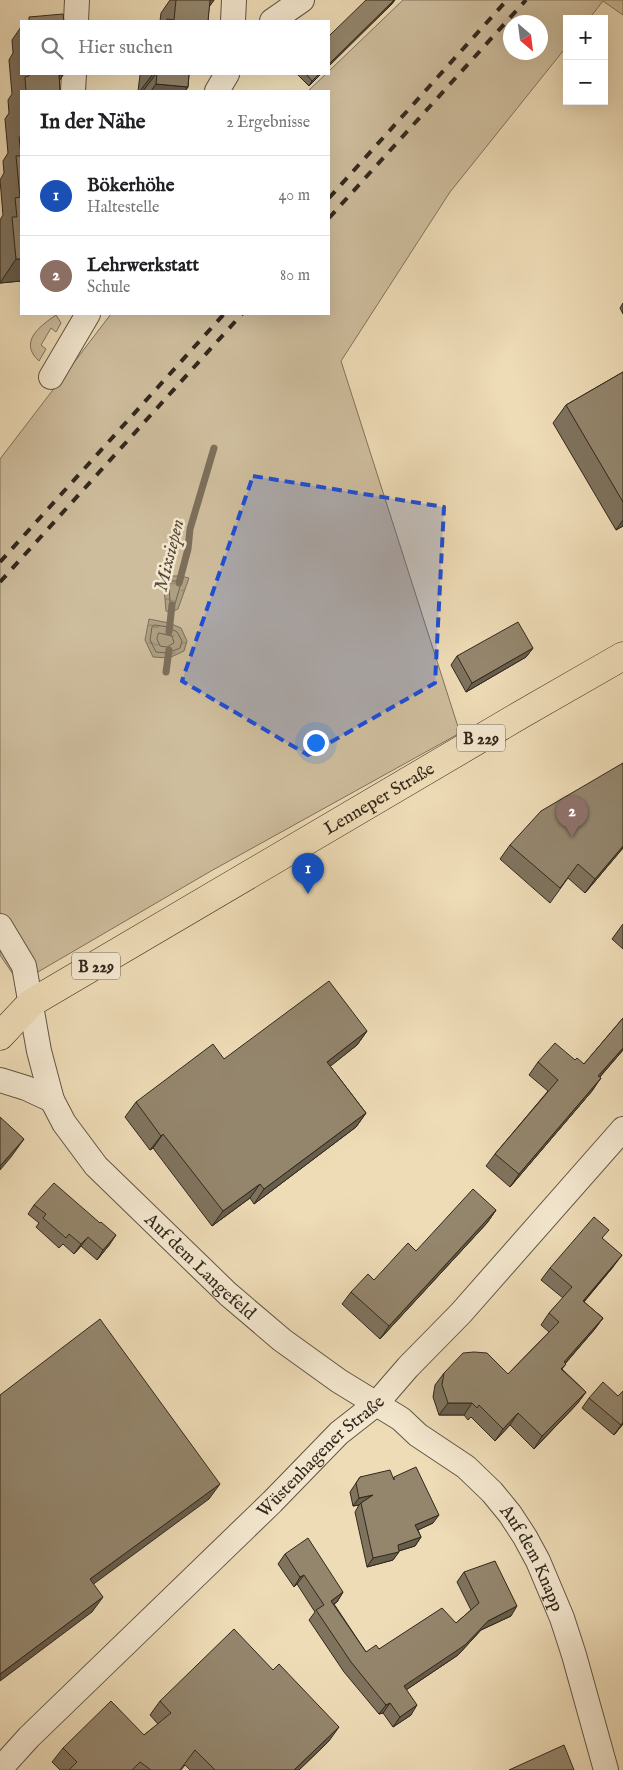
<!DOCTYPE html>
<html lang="de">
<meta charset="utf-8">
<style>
body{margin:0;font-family:"IM FELL English",serif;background:#f6f6f6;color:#202124}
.controls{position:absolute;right:15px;top:15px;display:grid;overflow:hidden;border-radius:0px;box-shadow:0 5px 20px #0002}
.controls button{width:45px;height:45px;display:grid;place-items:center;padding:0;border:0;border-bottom:1px solid #e0e0e0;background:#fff;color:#202124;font:25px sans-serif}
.compass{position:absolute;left:503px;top:15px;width:45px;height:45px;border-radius:50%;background:#fff;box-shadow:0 5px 20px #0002;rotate:152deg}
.you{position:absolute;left:315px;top:742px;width:18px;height:18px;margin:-12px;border:4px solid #fff;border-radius:50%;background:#1a73e8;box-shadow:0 0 0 8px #1a73e833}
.badge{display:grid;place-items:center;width:32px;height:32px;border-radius:50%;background:#db2777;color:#fff;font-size:16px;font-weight:700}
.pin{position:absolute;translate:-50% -41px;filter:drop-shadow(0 1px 2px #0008)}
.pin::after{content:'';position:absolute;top:26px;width:18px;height:15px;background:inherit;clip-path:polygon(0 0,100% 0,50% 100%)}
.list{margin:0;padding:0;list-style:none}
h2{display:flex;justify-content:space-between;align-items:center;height:65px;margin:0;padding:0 20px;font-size:21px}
h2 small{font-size:16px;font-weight:400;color:#757577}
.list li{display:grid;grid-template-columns:32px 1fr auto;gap:15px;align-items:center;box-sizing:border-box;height:80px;padding:0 20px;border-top:1px solid #e0e0e0}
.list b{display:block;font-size:19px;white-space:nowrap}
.list p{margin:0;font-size:16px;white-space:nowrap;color:#757577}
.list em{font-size:16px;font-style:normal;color:#757577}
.icon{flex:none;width:28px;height:28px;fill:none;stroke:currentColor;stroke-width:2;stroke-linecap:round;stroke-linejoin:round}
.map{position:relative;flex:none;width:623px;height:1770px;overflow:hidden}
.search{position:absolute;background:#fff;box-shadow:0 5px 20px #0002;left:20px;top:20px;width:310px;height:55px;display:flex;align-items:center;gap:12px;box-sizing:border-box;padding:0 18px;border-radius:0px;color:#757577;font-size:19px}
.panel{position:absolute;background:#fff;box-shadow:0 5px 20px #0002;left:20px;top:90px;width:310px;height:225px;border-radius:0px}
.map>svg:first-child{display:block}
</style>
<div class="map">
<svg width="623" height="1770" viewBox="0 0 623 1770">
<defs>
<pattern id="water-ripples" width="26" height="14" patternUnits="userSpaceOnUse" patternTransform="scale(1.25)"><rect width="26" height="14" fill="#ae9f83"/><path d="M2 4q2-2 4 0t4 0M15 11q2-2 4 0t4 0" fill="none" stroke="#8e826b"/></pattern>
</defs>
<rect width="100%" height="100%" fill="#eedcb7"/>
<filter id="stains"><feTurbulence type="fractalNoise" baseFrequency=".004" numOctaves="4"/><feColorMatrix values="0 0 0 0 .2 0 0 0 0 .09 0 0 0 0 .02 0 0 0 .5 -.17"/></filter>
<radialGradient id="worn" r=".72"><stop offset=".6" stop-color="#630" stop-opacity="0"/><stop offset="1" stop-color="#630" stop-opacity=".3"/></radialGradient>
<g fill="#cebd9d" stroke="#80725d" fill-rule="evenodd">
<path d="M403,0H623V15L603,1L589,19H567V46L450,192L341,361L460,733L211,871L19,983L0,955V459L111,314H329V91H308L326,74H329V71ZM510,22H540V52H510Z"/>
<path d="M56,315L61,323L56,332L51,328L41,345L46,349L39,361C18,342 40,326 56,315Z"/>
</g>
<g fill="url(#water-ripples)" stroke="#7c6f5a">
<polygon points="163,576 181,576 189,578 178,609 170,613 166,611"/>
<polygon points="149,619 169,623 181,628 187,641 184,651 169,658 153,657 145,640"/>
</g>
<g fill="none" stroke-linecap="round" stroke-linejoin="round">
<g stroke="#706450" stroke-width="1">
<polygon points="171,581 179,581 181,583 175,604 173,605 170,603 169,583"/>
<polygon points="155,625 168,627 177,632 182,641 180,648 168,653 156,652 150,640 152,627"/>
<polygon points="159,633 172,636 174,643 167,647 160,646 157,639"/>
</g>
<g stroke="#7c6f5a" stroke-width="7">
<polyline points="179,583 188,549 190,529 214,448"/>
<polyline points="169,632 172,605"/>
<polyline points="166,672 169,650"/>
</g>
<defs>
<g id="minor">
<polyline points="76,21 77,0"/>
<polyline points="233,21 234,0"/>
<polyline points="272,21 302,0"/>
<polyline points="73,91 74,74"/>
<polyline points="217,91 227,74"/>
<polyline points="51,377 88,314"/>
<path id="s1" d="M0,926L24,966L39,1051L52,1100L64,1123L96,1166L228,1294L282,1340L339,1381L401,1419L418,1435L466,1467L492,1492L510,1514L525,1537L538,1561L562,1618L574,1655L606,1770"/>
<polyline points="0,1080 26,1088 52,1100"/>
<path id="s2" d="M0,1769L29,1737L272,1502L339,1433L376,1404L408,1367L461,1313L623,1129"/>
</g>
<g id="primary">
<path id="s3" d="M0,1036L31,1003L522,714L623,656"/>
</g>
</defs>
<use href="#minor" stroke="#615544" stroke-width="26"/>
<use href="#primary" stroke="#32281d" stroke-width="29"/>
<use href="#minor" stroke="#f4e8d0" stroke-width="24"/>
<use href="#primary" stroke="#eedcb7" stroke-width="28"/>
<g stroke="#32281d" stroke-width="4" stroke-dasharray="9 9" stroke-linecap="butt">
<polyline points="329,198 507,0"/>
<polyline points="329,218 526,0"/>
<polyline points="0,562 224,314"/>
<polyline points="0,582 242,314"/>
</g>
</g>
<g fill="#7f735e" stroke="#32281d">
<polygon points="170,0 214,0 209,7 208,21 160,21 161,13"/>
<polygon points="21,27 21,74 63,74 63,75 59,81 60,91 21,91 21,281 0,283 0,220 3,215 0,180 4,173 3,161 8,153 5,119 9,113 8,100 12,94 9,60 13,53 12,40"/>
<polygon points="141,74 189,74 188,87 185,91 138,91 140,75"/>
<polygon points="297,74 321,74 309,86"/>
<polygon points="623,303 623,314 620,308"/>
<polygon points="623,372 623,526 616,530 553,423 566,405"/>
<polygon points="533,648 526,657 466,692 451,665 457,656"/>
<polygon points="623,763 623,848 585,893 568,878 550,903 500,859 510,845"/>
<polygon points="623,924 623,949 612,939"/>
<polygon points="623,1018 623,1050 600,1077 592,1091 510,1187 486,1166 495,1154 548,1091 529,1075 538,1062 575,1060 584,1064"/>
<polygon points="367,1031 357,1045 330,1066 366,1113 356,1127 254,1204 250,1198 212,1226 153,1148 150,1150 125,1117 136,1102 224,1059"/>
<polygon points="34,1205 110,1244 97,1260 81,1246 74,1254 63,1244 59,1248 36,1227 39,1223 28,1214"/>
<polygon points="496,1210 487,1223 380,1339 342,1304 351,1292 374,1280 416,1251"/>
<polygon points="603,1239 613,1267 584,1302 603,1318 594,1330 565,1364 566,1364 562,1369 586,1392 577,1404 534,1449 510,1425 495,1441 471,1417 468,1420 464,1415 439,1415 433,1397 435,1385 444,1373 508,1374 549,1332 541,1325 549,1313 563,1298 541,1280 550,1268"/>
<polygon points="589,1398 623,1424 614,1435 582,1408"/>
<polygon points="360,1477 393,1478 394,1477 433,1523 418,1530 421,1537 415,1546 399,1551 393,1560 367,1567 355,1512 359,1505 353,1506 350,1492"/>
<polygon points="285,1554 343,1592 337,1602 334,1604 366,1652 379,1649 456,1623 471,1610 457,1582 464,1572 511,1616 481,1630 458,1655 406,1690 411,1715 393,1727 383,1713 379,1714 344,1672 309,1620 315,1612 297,1584 294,1587 278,1564"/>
<polygon points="160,1701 329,1741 299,1770 190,1770 185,1765 181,1770 60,1770 52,1762 63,1748 144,1735 158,1724 150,1715"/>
</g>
<g fill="#685e4c" stroke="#32281d">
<polygon points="202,0 214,0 206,11"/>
<polygon points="395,0 392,4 329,66 329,64"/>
<polygon points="153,74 156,74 143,91 140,91"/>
<polygon points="319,74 321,74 309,86 312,81"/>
<polygon points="59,75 63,75 52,91"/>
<polygon points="156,84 188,87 185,91 151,91"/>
<polygon points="16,259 21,259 21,281 0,283"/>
<polygon points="623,520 623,526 616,530"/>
<polygon points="533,648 526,657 466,692 472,683"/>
<polygon points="623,846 623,848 585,893 595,879"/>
<polygon points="367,1031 357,1045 317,1077 327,1062"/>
<polygon points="623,1048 623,1050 589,1089 598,1076"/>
<polygon points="601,1078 592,1091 510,1187 519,1174"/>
<polygon points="366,1113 356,1127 254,1204 264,1189"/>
<polygon points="163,1134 153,1148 150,1150 161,1136"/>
<polygon points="24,1139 11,1157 0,1170 0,1166"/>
<polygon points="260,1184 250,1198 212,1226 223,1211"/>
<polygon points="496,1210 487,1223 380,1339 389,1326"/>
<polygon points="116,1235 110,1244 97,1260 103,1250"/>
<polygon points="88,1237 81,1246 74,1254 81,1244"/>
<polygon points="622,1255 613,1267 574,1313 583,1301"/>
<polygon points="603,1318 594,1330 555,1375 564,1362"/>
<polygon points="586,1392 577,1404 534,1449 542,1436"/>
<polygon points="448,1403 472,1403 464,1415 439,1415"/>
<polygon points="518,1413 510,1425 495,1441 503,1429"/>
<polygon points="623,1422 623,1424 614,1435 621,1425"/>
<polygon points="220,1484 209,1499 80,1594 90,1579"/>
<polygon points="373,1495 361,1503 359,1505 353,1506 359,1498"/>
<polygon points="439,1515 433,1523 409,1534 415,1525"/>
<polygon points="421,1537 415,1546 392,1553 399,1552 393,1560 367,1567 373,1558 398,1545"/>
<polygon points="304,1575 297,1584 294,1587 300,1577"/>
<polygon points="343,1592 337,1602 324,1610 331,1601"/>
<polygon points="103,1597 92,1612 0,1681 0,1674"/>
<polygon points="517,1606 511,1616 481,1630 458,1655 397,1696 404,1686 488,1621"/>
<polygon points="390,1703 383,1713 379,1714 386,1705"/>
<polygon points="417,1705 411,1715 393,1727 400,1717"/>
<polygon points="339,1727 329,1741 299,1770 294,1770"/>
</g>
<g fill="#94866d" stroke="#32281d">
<polygon points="176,0 210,0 208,21 167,21 167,19 174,20"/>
<polygon points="366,0 394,0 329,64 329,36"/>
<polygon points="63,14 64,21 29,21 29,17"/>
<polygon points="29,74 63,74 63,75 59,75 60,91 26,91 25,77 29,76"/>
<polygon points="157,74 189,74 188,87 156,84"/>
<polygon points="306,74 319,74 312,81"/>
<polygon points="19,137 21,137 21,154"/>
<polygon points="16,156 21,156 21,259 16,259 12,217 17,217 15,198 20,197"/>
<polygon points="623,372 623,502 566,405"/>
<polygon points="518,622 533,648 472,683 457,656"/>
<polygon points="623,763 623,846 595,879 578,864 560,888 510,845 541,811"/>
<polygon points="329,981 367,1031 327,1062 366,1113 264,1189 260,1184 223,1211 163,1134 161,1136 136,1102 213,1044 224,1059"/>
<polygon points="623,1018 623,1048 598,1076 601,1078 519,1174 495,1154 558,1080 538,1062 555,1043 575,1060 577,1058 584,1064"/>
<polygon points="0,1117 24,1139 0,1166"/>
<polygon points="54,1183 100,1223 101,1222 116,1235 103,1250 88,1237 81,1244 69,1234 66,1238 43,1218 46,1214 34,1205"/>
<polygon points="473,1189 496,1210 389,1326 351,1292 368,1274 374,1280 408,1243 416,1251"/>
<polygon points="594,1217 609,1230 602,1238 622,1255 583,1301 603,1318 564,1362 566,1364 561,1369 586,1392 542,1436 518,1413 503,1429 479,1405 477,1408 472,1403 448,1403 442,1385 444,1373 463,1353 474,1352 487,1353 508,1374 559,1322 549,1313 572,1287 550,1268"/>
<polygon points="100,1319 220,1484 90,1579 103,1597 0,1674 0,1395"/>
<polygon points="603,1382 618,1396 623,1391 623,1422 621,1425 589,1398"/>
<polygon points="416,1467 439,1515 415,1525 421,1537 398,1545 399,1552 373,1558 361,1503 373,1495 359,1498 356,1483 360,1477 390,1470 394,1480 394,1477"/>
<polygon points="308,1538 343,1592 331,1601 366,1652 376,1645 379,1649 442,1608 456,1623 479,1603 464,1572 495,1561 517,1606 488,1621 465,1645 404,1686 417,1705 400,1717 390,1703 386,1705 351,1662 316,1610 324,1605 304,1575 300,1577 285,1554"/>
<polygon points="234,1629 273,1670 279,1664 339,1727 294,1770 215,1770 195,1750 180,1770 151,1770 140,1762 132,1770 69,1770 77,1762 63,1748 111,1701 144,1735 171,1713 160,1701"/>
<polygon points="564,1745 574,1770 509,1770"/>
</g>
<path fill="#1d4ed8" fill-opacity="0.2" stroke="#1d4ed8" stroke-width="4" stroke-dasharray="10 6" stroke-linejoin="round" d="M253,476L444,507L435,683L308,755L182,681Z"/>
<g text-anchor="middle" stroke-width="5" stroke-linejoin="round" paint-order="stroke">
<g fill="#f4e8d0" stroke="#6c6253" stroke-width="1">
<rect x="457" y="724.5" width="48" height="27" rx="4"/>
<rect x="72" y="952.5" width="48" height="27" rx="4"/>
</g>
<g font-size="16" font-weight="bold" fill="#32281d">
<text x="481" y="744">B 229</text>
<text x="96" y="972">B 229</text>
</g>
<g font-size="18" fill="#32281d" stroke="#f4e8d0">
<text dy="6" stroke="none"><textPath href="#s3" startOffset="449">Lenneper Straße</textPath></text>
<text dy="6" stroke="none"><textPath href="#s1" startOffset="408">Auf dem Langefeld</textPath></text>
<text dy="6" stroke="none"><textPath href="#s2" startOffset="448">Wüstenhagener Straße</textPath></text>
<text dy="6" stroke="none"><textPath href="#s1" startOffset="856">Auf dem Knapp</textPath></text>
</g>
<g font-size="19" font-style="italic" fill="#574c3c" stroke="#f4e8d0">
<text transform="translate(168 555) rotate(-76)" y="7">Mixsiepen</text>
</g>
</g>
<rect width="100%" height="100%" filter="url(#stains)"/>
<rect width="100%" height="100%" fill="url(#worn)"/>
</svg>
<div class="controls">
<button>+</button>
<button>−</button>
</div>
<svg class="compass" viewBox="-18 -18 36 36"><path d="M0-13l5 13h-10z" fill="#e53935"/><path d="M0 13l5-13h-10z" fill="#757577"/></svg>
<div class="you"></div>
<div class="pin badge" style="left:308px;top:894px;background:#1a4fb4">1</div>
<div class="pin badge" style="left:572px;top:837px;background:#8d6e63">2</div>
<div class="search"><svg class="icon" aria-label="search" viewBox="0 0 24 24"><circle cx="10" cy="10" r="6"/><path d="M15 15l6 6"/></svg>Hier suchen</div>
<section class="panel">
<h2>In der Nähe<small>2 Ergebnisse</small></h2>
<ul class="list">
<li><span class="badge" style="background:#1a4fb4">1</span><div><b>Bökerhöhe</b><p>Haltestelle</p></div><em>40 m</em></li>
<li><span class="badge" style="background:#8d6e63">2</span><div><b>Lehrwerkstatt</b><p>Schule</p></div><em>80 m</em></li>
</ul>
</section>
</div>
